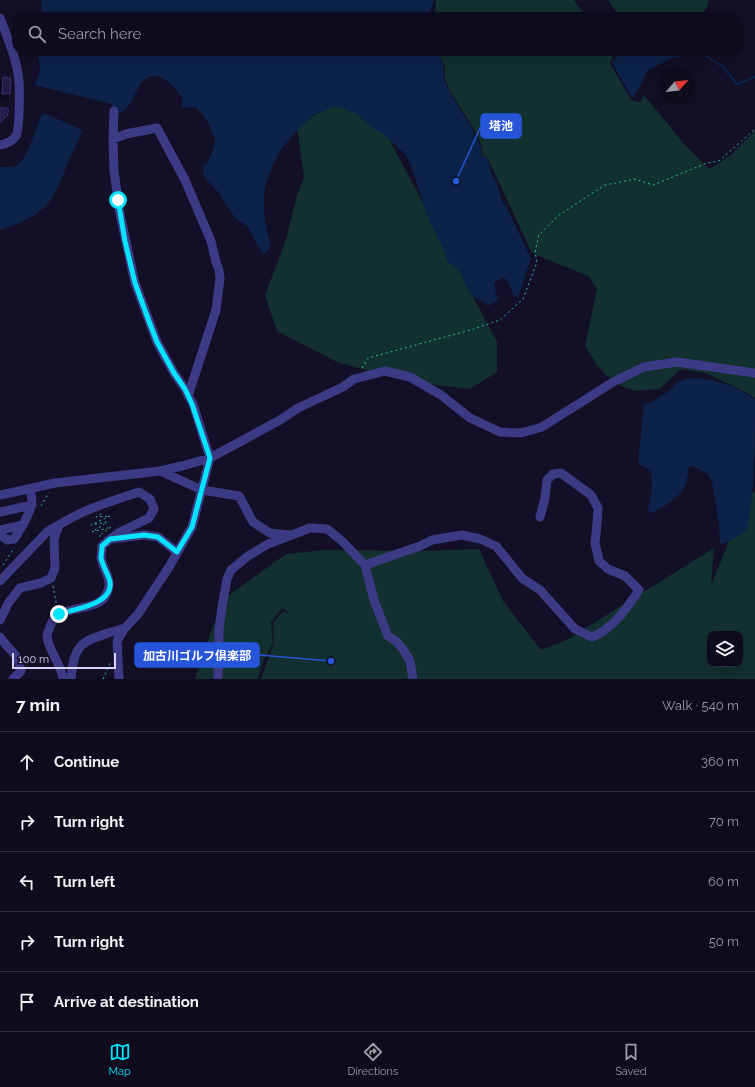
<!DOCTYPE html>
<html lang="en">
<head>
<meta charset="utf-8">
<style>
	:root { --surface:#0e0b1c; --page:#1c1929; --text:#f1f3f6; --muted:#9b9ba3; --line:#2e2b3b; --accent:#00e5ff }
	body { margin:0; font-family:Raleway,"Noto Sans JP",sans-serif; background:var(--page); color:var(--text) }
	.controls { position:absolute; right:12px; bottom:12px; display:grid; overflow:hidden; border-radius:8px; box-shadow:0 4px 16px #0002 }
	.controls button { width:36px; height:36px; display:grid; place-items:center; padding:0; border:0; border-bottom:1px solid var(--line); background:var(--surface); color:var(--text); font:20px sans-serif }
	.compass { position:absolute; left:659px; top:68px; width:36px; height:36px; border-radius:50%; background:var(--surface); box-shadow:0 4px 16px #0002; rotate:62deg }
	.scale { position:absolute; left:12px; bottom:10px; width:104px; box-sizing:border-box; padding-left:4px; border:2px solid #d9d4ff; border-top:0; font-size:11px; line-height:14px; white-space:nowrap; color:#d9d4ff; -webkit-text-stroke:3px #130f26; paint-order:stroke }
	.stop { position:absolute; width:12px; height:12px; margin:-9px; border:3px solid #00e5ff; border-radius:50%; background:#fff }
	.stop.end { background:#00e5ff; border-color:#fff; box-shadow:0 1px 4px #0008 }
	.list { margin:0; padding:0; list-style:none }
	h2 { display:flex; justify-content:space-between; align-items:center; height:52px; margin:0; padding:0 16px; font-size:17px }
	h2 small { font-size:13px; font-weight:400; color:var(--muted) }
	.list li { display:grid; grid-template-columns:26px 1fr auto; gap:12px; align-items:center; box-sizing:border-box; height:60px; padding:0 16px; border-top:1px solid var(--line) }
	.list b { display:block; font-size:15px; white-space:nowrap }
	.list em { font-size:13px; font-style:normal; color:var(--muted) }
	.icon { flex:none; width:22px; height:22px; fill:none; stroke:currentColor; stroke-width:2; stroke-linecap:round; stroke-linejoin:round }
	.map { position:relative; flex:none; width:755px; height:679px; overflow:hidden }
	.search { position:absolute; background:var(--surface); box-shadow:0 4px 16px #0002; left:12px; right:12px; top:12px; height:44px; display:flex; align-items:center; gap:10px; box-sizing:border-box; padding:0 14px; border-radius:16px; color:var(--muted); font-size:15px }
	.sheet { height:352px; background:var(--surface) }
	nav { display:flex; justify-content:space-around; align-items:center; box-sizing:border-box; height:56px; border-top:1px solid var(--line); background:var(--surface); font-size:11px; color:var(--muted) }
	nav a { display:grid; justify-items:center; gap:2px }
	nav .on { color:var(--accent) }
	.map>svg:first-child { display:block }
</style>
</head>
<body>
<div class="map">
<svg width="755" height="679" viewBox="0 0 755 679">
	<defs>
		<filter id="shadow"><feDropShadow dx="-2" dy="2" stdDeviation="2" flood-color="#0009"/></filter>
	</defs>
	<rect width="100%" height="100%" fill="#130f26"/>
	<!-- green -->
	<path fill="#12302f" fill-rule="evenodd" d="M436 0H574L586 17H435Z
		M608 0H708V5L701 17H620Z
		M437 51H610L613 57 610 63 631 100 640 102 644 95 685 145 709 169 731 155 755 131V398L747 393 706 373 681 369 659 389 635 391 621 386 606 375 597 365 585 346 597 289 588 276 532 253 488 159 483 156C483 128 438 89 445 67Z
		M334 103 366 111 389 139 497 342V372L470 389 406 381 337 362 277 331 265 295 285 243 297 195 304 177 297 126Z
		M755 491V679H261L274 643 273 623 283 611 291 614 282 608 271 622 273 643 262 664 258 679H195L222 600 286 554 324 550 426 551 479 549 503 601 541 650 565 641 714 548 711 586 746 498ZM710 634H740V664H710Z"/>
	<!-- water -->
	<path fill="#0c2248" d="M41 0H434L430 11V17H38L42 9Z
		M35 51H437L444 67C437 88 482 130 482 156L488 159 491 172 497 184 502 201 506 206 531 258 518 298 512 294C511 286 509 282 503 277L494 283 496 293 498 299 497 301 488 306 485 302 479 300 470 294 458 269 448 262 443 248 429 220 410 163 404 153 382 133 372 128 357 114 342 108 334 107 313 115C309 122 299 127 294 134 289 140 283 147 279 153 274 162 267 178 265 188 262 202 265 232 271 245L267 252 263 255 247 226 235 218 219 193 205 178 203 171 204 165 208 162 214 148 215 140 209 124 201 113 195 107 181 108C182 105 183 101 182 99 179 90 166 78 157 76 152 75 146 77 143 81 134 91 133 107 120 113L112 110V104L34 85C40 73 43 64 35 51Z
		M621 51H701L702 53 671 58 647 71 638 91 632 98 612 63Z
		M44 113 82 130C79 140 74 148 70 158 64 171 60 186 52 198 43 213 17 226 0 230V167C5 167 11 167 16 166 27 161 36 127 41 116Z
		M695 378C717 379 737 387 755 399 755 441 755 491 747 531L723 544 720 543 719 523 712 481 708 474 693 466 689 467C688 475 687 484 682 491 678 498 658 511 651 513L648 510C650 501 655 479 650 471 647 468 642 466 638 464L644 404 652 402 670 390 676 383 685 379Z"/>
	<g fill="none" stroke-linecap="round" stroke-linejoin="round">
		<!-- stream -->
		<path stroke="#0c2248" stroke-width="2" d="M700 52 723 67 737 84 755 77"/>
	</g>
	<!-- building -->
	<path fill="#241b47" stroke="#3b2d73" filter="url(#shadow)" d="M3 77H6L11 79 10 94H2Z
		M0 108H6L9 110 7 116 0 123Z"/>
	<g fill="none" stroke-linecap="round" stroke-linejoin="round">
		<!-- path -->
		<path stroke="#2fb8b0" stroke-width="1" stroke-dasharray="2 3" stroke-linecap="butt" d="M362 368 368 358 474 329 500 320 523 299 537 262 535 252 539 235 559 215 605 185 635 179 653 185 707 163 719 161 755 129
			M41 506 49 493
			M101 514 96 517 110 516 91 525 107 522 92 532 111 527 99 536H101
			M3 565 14 548
			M53 586 57 607
			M103 679 110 663"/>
		<!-- minor -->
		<path stroke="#3d3a85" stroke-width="9" d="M0 18C6 34 16 57 18 74 20 83 20 128 16 136 13 141 5 144 0 145
			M114 111 113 139 114 171 120 214 135 283 157 342 174 373 185 389 193 404 210 458 192 527 169 567 138 614 125 628 117 641 119 679
			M113 139 126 134 157 128 185 180 211 241 216 262 219 270 220 278 216 310 188 396
			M160 471 202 490 239 496 253 522 270 533 289 535
			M0 495 55 483 160 471 182 466 210 458 280 420 298 408 343 387 354 379 385 371 410 377 441 395 470 418 500 432 521 433 542 427 613 382 644 367 677 362 755 373
			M0 512 32 505
			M0 530 23 525C29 512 36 502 29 489
			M0 531 3 537 7 540 14 539 23 525
			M365 565 420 546 432 540 462 535 480 539 496 546 522 578 540 590 575 629 592 637C613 629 627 608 639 590L625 576 608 569 599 561 595 543 597 524 598 508 591 495 561 473 553 474 547 480 545 498 540 517
			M0 581 48 531 59 525
			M0 620 9 602 20 588 41 583 51 578 55 568 54 539 59 525C84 509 112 501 139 492L150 499 154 509 149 518 120 532 110 539
			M0 637 7 646 17 657 21 671 13 679
			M63 679C61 663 48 650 47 636 47 635 48 631 49 630 55 599 101 617 108 590 112 578 103 570 101 558 101 555 102 550 102 546L110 539 144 535 158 537 177 552
			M71 679C72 668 73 655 81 646 88 637 114 632 125 628
			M218 679 219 630 222 607 227 579 231 570 248 556 268 544 310 528 327 529 341 540 365 565 374 600 382 621 388 636 396 641 403 649 410 661 413 679"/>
	</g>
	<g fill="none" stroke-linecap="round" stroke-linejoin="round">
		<!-- route -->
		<path stroke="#00e5ff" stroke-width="5" d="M59 614C74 609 113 605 110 582 108 574 103 567 101 558 101 555 102 550 102 546L110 539 144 535 158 537 177 552 192 527 210 458 192 404 185 389 174 373 157 342 150 324 135 283 125 241 118 200"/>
	</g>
	<!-- callouts -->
	<path fill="none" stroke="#2655da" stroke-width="1.5" d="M456 181L481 126M331 661L259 655"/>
	<g fill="#2655da" stroke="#130f26" stroke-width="1.5">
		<circle cx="456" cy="181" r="4"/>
		<circle cx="331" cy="661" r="4"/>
	</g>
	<g fill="#2655da" stroke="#2655da" stroke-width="1.5">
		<rect x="481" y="114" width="40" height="24" rx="4"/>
		<rect x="135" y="643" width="124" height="24" rx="4"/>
	</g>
	<g font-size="12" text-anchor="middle" font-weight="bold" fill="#fff">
		<text x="501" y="130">塔池</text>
		<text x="197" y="660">加古川ゴルフ倶楽部</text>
	</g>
</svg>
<div class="controls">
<button><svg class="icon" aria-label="layers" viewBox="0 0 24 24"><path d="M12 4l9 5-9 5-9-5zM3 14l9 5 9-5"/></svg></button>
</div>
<svg class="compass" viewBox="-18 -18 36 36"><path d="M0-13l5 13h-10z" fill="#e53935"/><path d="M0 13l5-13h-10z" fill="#9b9ba3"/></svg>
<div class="scale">100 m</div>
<div class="stop" style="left:118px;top:200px"></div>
<div class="stop end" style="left:59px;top:614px"></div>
<div class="search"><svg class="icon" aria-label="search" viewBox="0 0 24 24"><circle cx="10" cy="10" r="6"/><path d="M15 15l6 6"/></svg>Search here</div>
</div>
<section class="sheet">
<h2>7 min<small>Walk · 540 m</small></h2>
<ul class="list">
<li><svg class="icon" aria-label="ahead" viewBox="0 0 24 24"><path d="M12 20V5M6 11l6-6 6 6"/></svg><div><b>Continue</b></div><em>360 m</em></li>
<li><svg class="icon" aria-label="right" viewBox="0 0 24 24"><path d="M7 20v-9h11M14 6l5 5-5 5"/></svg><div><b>Turn right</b></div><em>70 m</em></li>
<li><svg class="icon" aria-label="left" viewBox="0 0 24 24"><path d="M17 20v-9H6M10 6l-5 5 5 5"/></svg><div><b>Turn left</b></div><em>60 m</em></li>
<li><svg class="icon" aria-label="right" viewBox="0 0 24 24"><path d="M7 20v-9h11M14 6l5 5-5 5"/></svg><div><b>Turn right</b></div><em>50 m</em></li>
<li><svg class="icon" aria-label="arrive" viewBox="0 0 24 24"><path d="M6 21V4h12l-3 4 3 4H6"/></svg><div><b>Arrive at destination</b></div></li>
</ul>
</section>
<nav>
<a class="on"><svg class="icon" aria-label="map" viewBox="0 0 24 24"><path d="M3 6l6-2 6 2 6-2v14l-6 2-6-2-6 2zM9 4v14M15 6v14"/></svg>Map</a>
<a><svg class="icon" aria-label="directions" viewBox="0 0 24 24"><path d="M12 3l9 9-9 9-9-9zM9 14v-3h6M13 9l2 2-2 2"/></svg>Directions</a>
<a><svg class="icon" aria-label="saved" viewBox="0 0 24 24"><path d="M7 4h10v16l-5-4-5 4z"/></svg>Saved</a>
</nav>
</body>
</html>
